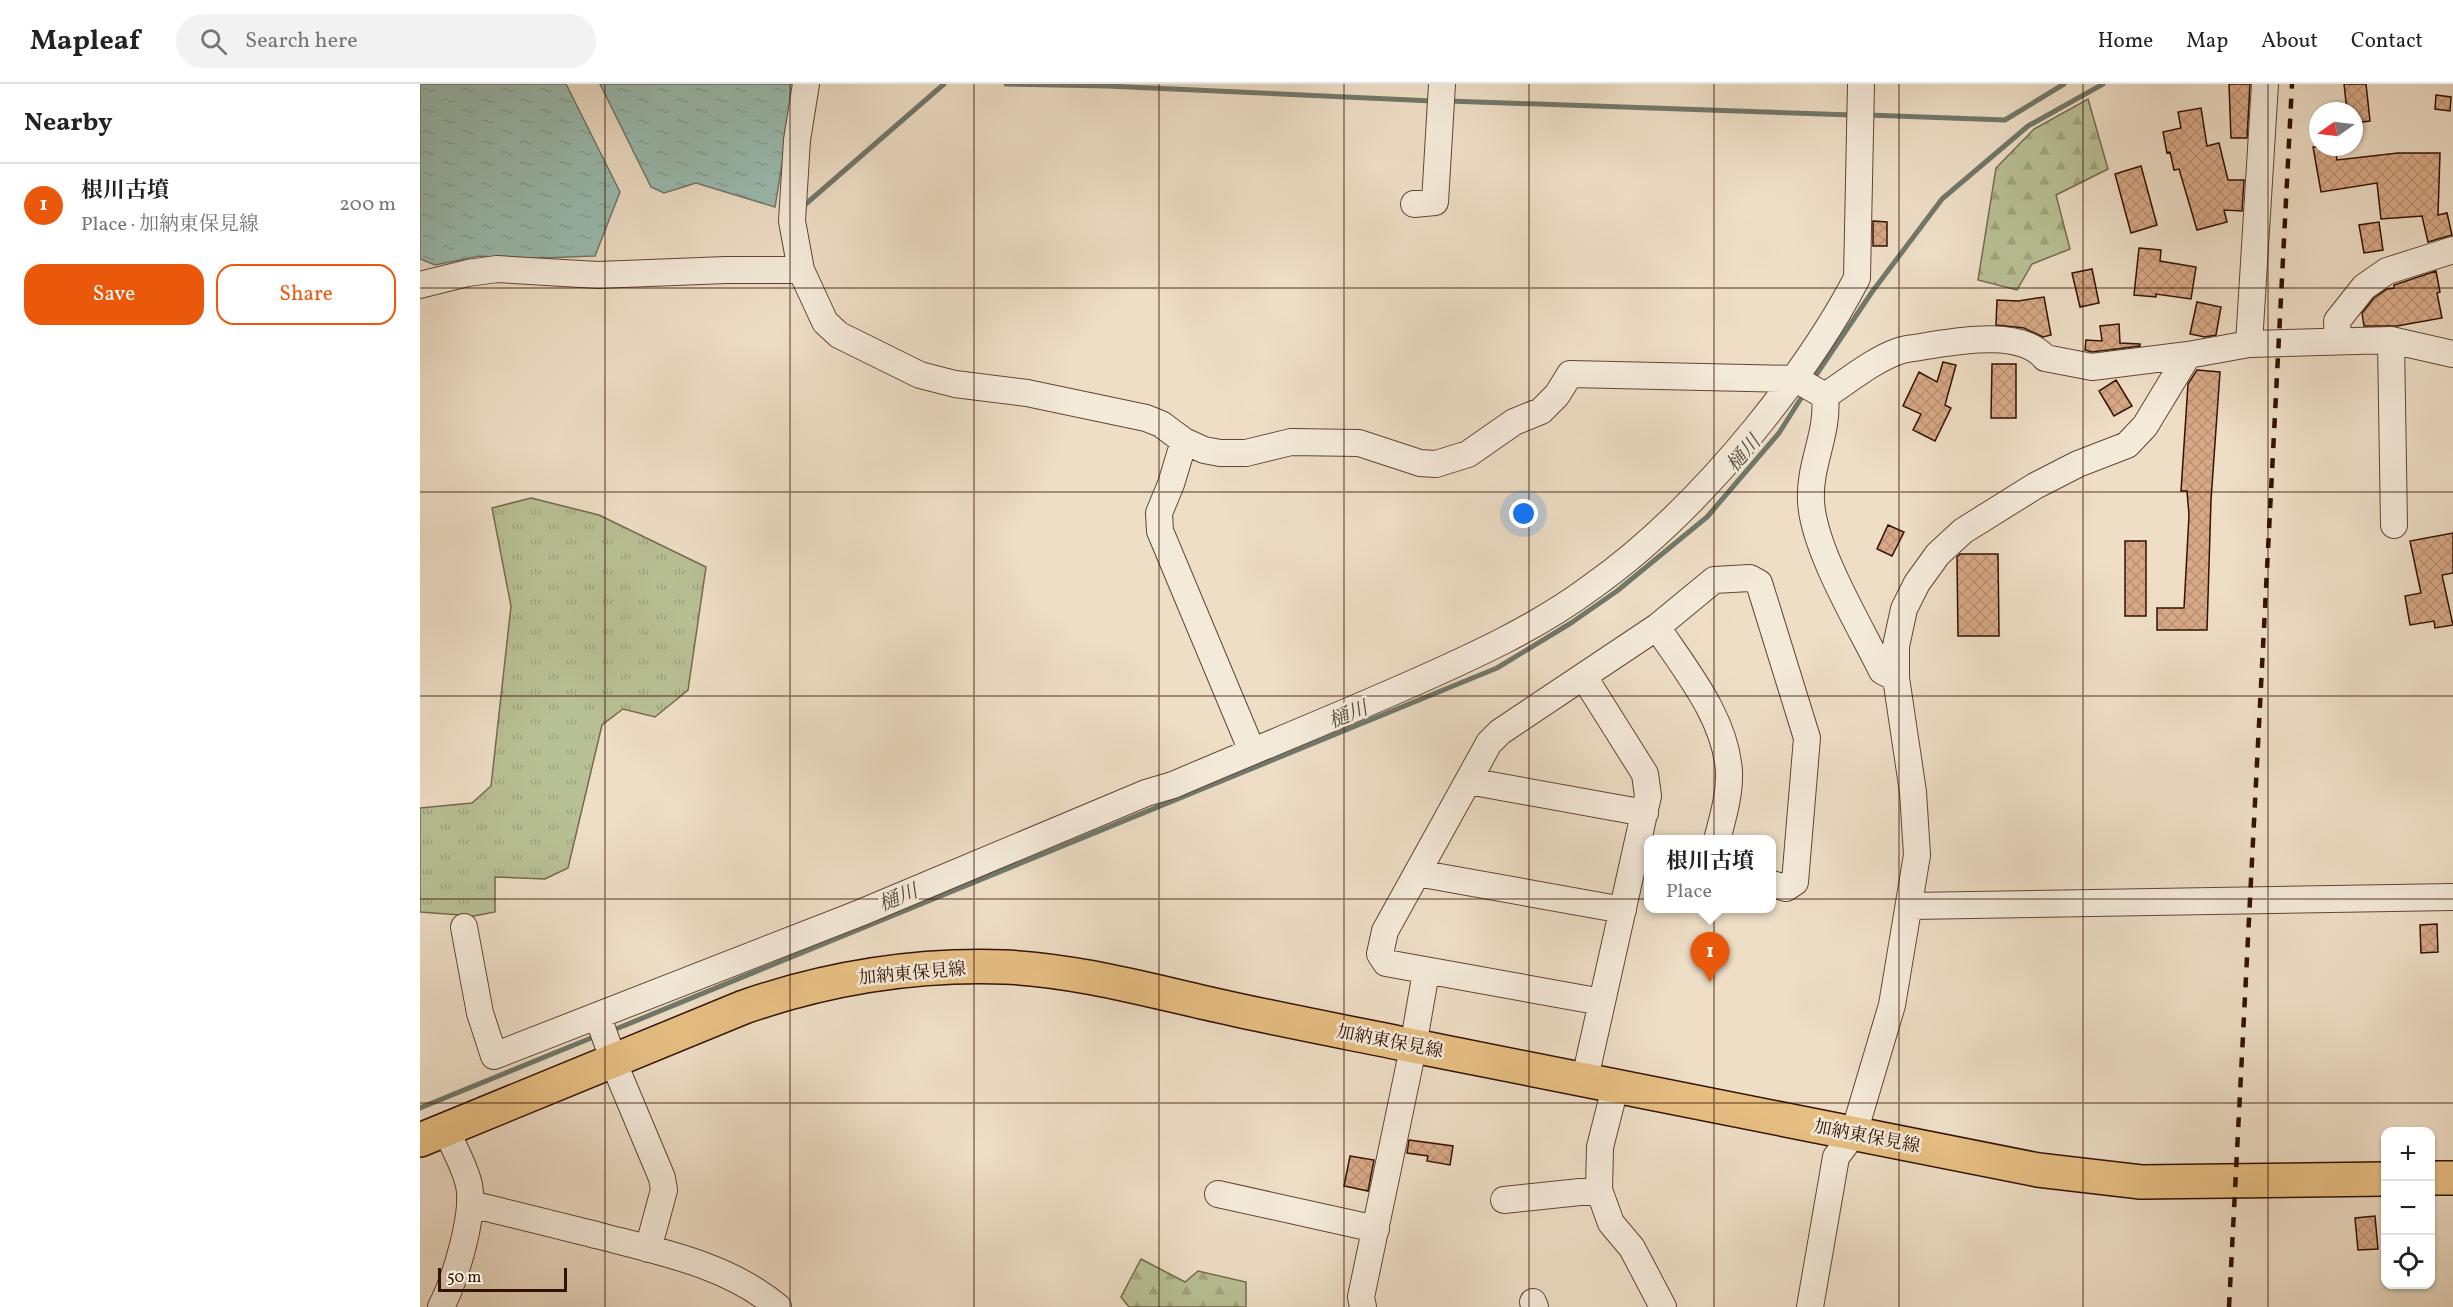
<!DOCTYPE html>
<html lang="en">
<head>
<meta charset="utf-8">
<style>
	:root { --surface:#fff; --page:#f2f2f2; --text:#222; --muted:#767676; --line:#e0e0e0; --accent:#ea580c }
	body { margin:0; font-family:Vollkorn,"Noto Serif JP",serif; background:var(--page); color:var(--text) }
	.controls { position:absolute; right:18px; bottom:18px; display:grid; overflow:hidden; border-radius:12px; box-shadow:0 2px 4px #0004 }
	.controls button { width:54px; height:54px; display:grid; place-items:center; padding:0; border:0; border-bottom:2px solid var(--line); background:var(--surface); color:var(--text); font:30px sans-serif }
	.compass { position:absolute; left:1889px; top:18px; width:54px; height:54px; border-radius:50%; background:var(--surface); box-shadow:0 2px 4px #0004; rotate:256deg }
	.scale { position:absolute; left:18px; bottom:15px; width:129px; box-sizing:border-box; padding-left:6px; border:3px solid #331202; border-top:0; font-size:16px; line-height:21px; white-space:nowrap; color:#331202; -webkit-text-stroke:4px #f4eada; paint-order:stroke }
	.you { position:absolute; left:1104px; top:430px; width:21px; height:21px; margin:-15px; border:4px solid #fff; border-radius:50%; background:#1a73e8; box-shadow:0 0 0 9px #1a73e833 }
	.badge { display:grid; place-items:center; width:39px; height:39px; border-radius:50%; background:var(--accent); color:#fff; font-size:20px; font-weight:700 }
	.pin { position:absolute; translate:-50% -50px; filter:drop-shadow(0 2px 3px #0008) }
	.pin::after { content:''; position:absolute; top:32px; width:21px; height:18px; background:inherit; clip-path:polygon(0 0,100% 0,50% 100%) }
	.popup { position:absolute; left:1224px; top:751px; width:132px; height:78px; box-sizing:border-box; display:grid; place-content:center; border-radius:12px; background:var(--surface); filter:drop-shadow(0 2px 4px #0005); font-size:20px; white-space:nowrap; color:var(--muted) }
	.popup b { font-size:22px; color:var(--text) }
	.popup::after { content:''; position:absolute; left:50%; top:100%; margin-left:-12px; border:12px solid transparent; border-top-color:var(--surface) }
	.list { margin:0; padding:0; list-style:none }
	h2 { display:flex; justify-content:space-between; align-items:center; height:78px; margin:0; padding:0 24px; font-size:26px }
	h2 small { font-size:20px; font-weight:400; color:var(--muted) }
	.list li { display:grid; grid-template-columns:39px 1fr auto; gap:18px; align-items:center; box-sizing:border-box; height:84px; padding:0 24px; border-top:2px solid var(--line) }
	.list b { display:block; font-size:22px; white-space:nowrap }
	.list p { margin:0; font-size:20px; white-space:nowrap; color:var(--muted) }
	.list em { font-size:20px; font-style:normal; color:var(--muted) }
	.actions { display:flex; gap:12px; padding:18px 24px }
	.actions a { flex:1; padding:14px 0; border:2px solid var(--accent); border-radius:18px; text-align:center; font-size:21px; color:var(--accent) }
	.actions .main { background:var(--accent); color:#fff }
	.icon { flex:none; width:33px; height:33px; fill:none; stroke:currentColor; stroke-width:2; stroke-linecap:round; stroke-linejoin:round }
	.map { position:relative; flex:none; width:2033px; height:1223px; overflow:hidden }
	header { display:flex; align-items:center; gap:36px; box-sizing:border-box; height:84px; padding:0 30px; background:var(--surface); border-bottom:2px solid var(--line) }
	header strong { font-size:28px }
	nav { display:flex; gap:33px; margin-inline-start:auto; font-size:21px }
	.search { width:420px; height:54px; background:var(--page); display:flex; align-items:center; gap:15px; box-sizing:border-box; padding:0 21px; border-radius:33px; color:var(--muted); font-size:22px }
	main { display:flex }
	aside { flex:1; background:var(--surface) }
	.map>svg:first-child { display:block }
</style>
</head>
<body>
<header>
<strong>Mapleaf</strong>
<div class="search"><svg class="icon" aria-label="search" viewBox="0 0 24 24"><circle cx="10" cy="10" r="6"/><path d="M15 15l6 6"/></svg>Search here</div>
<nav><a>Home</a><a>Map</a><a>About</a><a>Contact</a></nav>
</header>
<main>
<aside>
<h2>Nearby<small></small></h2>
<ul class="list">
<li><span class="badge">1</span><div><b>根川古墳</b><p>Place · 加納東保見線</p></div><em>200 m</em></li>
</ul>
<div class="actions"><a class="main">Save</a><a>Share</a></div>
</aside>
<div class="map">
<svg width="2033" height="1223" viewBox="0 0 2033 1223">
	<defs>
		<pattern id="grass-tufts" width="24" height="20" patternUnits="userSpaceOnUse" patternTransform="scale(1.5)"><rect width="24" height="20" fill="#b8c195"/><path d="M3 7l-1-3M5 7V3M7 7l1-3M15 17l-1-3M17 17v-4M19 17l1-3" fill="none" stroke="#9fa57f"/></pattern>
		<pattern id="forest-firs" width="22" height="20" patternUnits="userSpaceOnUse" patternTransform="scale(1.5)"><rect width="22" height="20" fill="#b8c195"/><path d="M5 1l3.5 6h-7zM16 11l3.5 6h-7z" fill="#9fa57f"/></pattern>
		<pattern id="water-ripples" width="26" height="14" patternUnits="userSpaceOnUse" patternTransform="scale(1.5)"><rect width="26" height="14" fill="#9abcb1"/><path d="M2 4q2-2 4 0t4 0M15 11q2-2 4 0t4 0" fill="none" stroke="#85a197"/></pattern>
		<pattern id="building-cross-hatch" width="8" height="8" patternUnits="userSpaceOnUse" patternTransform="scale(1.5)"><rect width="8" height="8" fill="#d8a986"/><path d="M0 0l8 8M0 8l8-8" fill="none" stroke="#ba9072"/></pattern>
	</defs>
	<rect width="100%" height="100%" fill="#eedec6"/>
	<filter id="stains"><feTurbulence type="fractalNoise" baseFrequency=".00333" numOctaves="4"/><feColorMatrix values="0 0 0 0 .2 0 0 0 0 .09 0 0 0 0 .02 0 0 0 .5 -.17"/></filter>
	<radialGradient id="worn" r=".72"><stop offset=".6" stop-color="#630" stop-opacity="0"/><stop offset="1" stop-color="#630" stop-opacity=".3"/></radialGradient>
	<!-- grass -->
	<path fill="url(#grass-tufts)" stroke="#766a4c" stroke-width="1.5" d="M111 414 179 431 286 483 268 606 235 633 203 625 182 641 148 784 125 795 75 793V828L54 832 0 828V724L52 719 71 702 91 522 72 424Z"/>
	<!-- forest -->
	<path fill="url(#forest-firs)" stroke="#766a4c" stroke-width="1.5" d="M1668 15 1688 85 1636 111 1650 165 1612 180 1597 206 1558 196 1576 84 1614 45Z
		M721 1175 765 1198 778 1187 826 1198V1223H709L701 1213Z"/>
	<!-- water -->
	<path fill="url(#water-ripples)" stroke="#71786b" stroke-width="1.5" d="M0 0H146L200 108 175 172 96 175 59 172 15 181 0 175Z
		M180 0H375L355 123 276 99 244 109 231 103Z"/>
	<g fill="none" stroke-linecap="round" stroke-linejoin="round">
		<!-- stream -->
		<path stroke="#71786b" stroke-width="5" d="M586 0 687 2 1013 17
			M1029 17 1433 31
			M1448 31 1585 36 1644 0
			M380 125 524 0
			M1392 297 1452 208 1522 115 1608 42 1683 0
			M191 947 1077 584 1151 539 1197 507 1287 433 1359 349 1385 308
			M0 1024 176 952"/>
	</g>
	<!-- building -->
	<path fill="url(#building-cross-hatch)" stroke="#331202" stroke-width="1.5" d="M1809 0H1830L1827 54H1811Z
		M1924 0H1946L1950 37 1934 39V27H1927Z
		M2016 11 2031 13 2030 27 2015 25Z
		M1781 24 1787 62 1799 59 1808 96H1824L1822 127 1804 126 1807 138 1777 146 1759 85 1754 86 1750 68 1747 69 1743 48 1761 44 1758 28Z
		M1893 63H1915L1917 76 1978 69H2020L2018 131 2027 129 2032 151 2008 158 2002 132 1961 135 1957 99 1901 108Z
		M1721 82 1737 141 1711 149 1695 90Z
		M1453 137 1467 138V162H1453Z
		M1959 138 1963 166 1944 169 1939 141Z
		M1719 164 1741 166 1740 177 1776 183 1771 215 1736 210V213L1714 211Z
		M1672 185 1679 219 1660 223 1652 189Z
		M2016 187 2020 208 2017 209 2022 234 1977 242H1944L1942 229 1954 214 1967 205 1974 204V201Z
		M1624 213 1631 251 1623 253 1604 244 1576 241 1577 216 1598 217Z
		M1777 218 1801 223 1796 251 1785 253 1770 250Z
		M1699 240 1700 259 1720 260V262L1672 268 1665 266 1666 256 1682 257 1680 242Z
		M1523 278 1536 281 1525 321 1531 324 1515 357 1493 346 1501 330 1483 322 1499 288 1517 298Z
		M1572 280H1596V334H1571Z
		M1777 286 1800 288 1791 416 1787 546H1737V524H1764L1769 431 1767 407H1761L1768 300Z
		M1696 296 1712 322 1694 332 1679 307Z
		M1468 441 1484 448 1472 472 1457 465Z
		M2033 449V489L2022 491 2033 541 2015 544 2014 537 1990 541 1985 512 2001 509 1990 457Z
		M1705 457H1726V532H1705Z
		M1540 470H1578L1579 552H1538L1537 473Z
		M2017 840 2018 868 2001 869 2000 841Z
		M989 1056 1033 1062 1030 1081 1007 1077 1008 1072 987 1069Z
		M930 1072 954 1076 948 1107 924 1102Z
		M1955 1132 1958 1165 1938 1166 1935 1134Z"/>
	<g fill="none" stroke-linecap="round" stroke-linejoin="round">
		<defs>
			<path id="minor" d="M386 0 377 56 372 137 381 186 405 238 419 251 500 291 535 300 607 309 726 334 741 340 764 357 784 366 800 369H826L871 358 939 359 1000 379 1016 380 1048 370 1094 338 1121 327 1137 311 1150 290 1376 295 1405 312
				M994 120 1015 118 1022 0
				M0 201 48 189 77 185 178 191 306 186H381
				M1971 256 1974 441
				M1918 257 1917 237 1944 203 1967 187 2033 166
				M1829 260 1845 0
				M1405 312C1428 297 1453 276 1479 267 1487 264 1498 264 1506 262 1538 257 1601 245 1625 274L1672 283 1768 271 1829 260 1971 256 2033 270
				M1405 312C1409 350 1389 379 1391 417 1393 465 1440 542 1462 587L1476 594
				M764 357 751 400 739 429 740 447 832 667
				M1237 543C1266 587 1305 633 1309 687 1310 710 1303 733 1297 756
				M1164 593 1225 690 1228 712 1165 994
				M1048 697 1225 729
				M997 789 1203 826
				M1490 822 2033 813
				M44 843 60 929 74 972 440 829 726 709 753 701C832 667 912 635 991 600 1052 573 1116 544 1170 504 1234 459 1287 404 1336 344 1374 297 1409 248 1437 194L1441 0
				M1182 918 966 879 960 870 965 847 1069 659 1080 648 1237 543 1294 496 1330 494 1339 499 1387 654 1375 798 1366 804 1352 800
				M178 933 198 989 242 1094 244 1106 228 1165
				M1196 1000 1180 1063 1179 1106 1191 1139 1212 1164 1243 1223
				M798 1110 956 1145
				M1084 1116 1179 1106
				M50 1120C93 1130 136 1141 180 1152 241 1168 308 1181 358 1223
				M1113 1218 1115 1223
				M21 1223C35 1196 57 1126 48 1097 43 1079 33 1062 26 1046
				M943 1223 941 1213 991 974 1006 888
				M1390 1223 1416 1073 1434 1049 1472 921 1497 771 1493 708 1476 594V562L1484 525 1497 499 1518 470 1543 447 1615 402 1658 380 1707 361 1725 342 1768 271"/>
			<path id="major" d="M0 1056 324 923C408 894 495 880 584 883 653 886 720 904 786 919 855 935 925 948 994 962 1202 1002 1410 1044 1618 1086L1721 1098 1966 1095
				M2010 1094H2033"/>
		</defs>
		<!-- minor casing -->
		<use href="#minor" stroke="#624533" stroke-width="28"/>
		<!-- major casing -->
		<use href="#major" stroke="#331202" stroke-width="36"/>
		<!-- minor -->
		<use href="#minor" stroke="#f4eada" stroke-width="26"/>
		<!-- major -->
		<use href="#major" stroke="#e7bf83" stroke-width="33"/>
		<!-- rail -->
		<path stroke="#331202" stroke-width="4.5" stroke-dasharray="10 10" stroke-linecap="butt" d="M1809 1223 1872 0"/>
	</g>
	<!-- grid -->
	<path fill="none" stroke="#331202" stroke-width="1.5" stroke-opacity="0.55" d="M185 0V1223M370 0V1223M554 0V1223M739 0V1223M924 0V1223M1109 0V1223M1294 0V1223M1479 0V1223M1663 0V1223M1848 0V1223M0 204H2033M0 408H2033M0 612H2033M0 815H2033M0 1019H2033"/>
	<g text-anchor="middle" stroke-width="5" stroke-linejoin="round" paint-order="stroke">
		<!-- street labels -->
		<g font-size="18" fill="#331202" stroke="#f4eada">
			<text transform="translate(492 889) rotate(-5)" y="6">加納東保見線</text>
			<text transform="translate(970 957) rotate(11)" y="6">加納東保見線</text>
			<text transform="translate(1447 1052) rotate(11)" y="6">加納東保見線</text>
		</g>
		<!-- water labels -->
		<g font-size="20" font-style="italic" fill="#574e3f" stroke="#f4eada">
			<text transform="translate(1323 369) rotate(-49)" y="7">樋川</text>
			<text transform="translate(928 630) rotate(-22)" y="7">樋川</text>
			<text transform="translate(478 813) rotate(-22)" y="7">樋川</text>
		</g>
	</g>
	<rect width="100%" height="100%" filter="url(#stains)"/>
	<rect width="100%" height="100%" fill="url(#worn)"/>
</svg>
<div class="controls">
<button>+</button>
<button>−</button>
<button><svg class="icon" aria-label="locate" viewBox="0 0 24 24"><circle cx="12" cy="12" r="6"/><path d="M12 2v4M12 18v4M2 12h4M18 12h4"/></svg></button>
</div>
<svg class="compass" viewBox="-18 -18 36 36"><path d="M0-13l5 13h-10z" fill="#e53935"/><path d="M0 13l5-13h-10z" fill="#767676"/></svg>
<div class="scale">50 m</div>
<div class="you"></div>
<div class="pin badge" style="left:1290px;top:898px">1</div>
<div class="popup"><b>根川古墳</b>Place</div>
</div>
</main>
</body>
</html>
